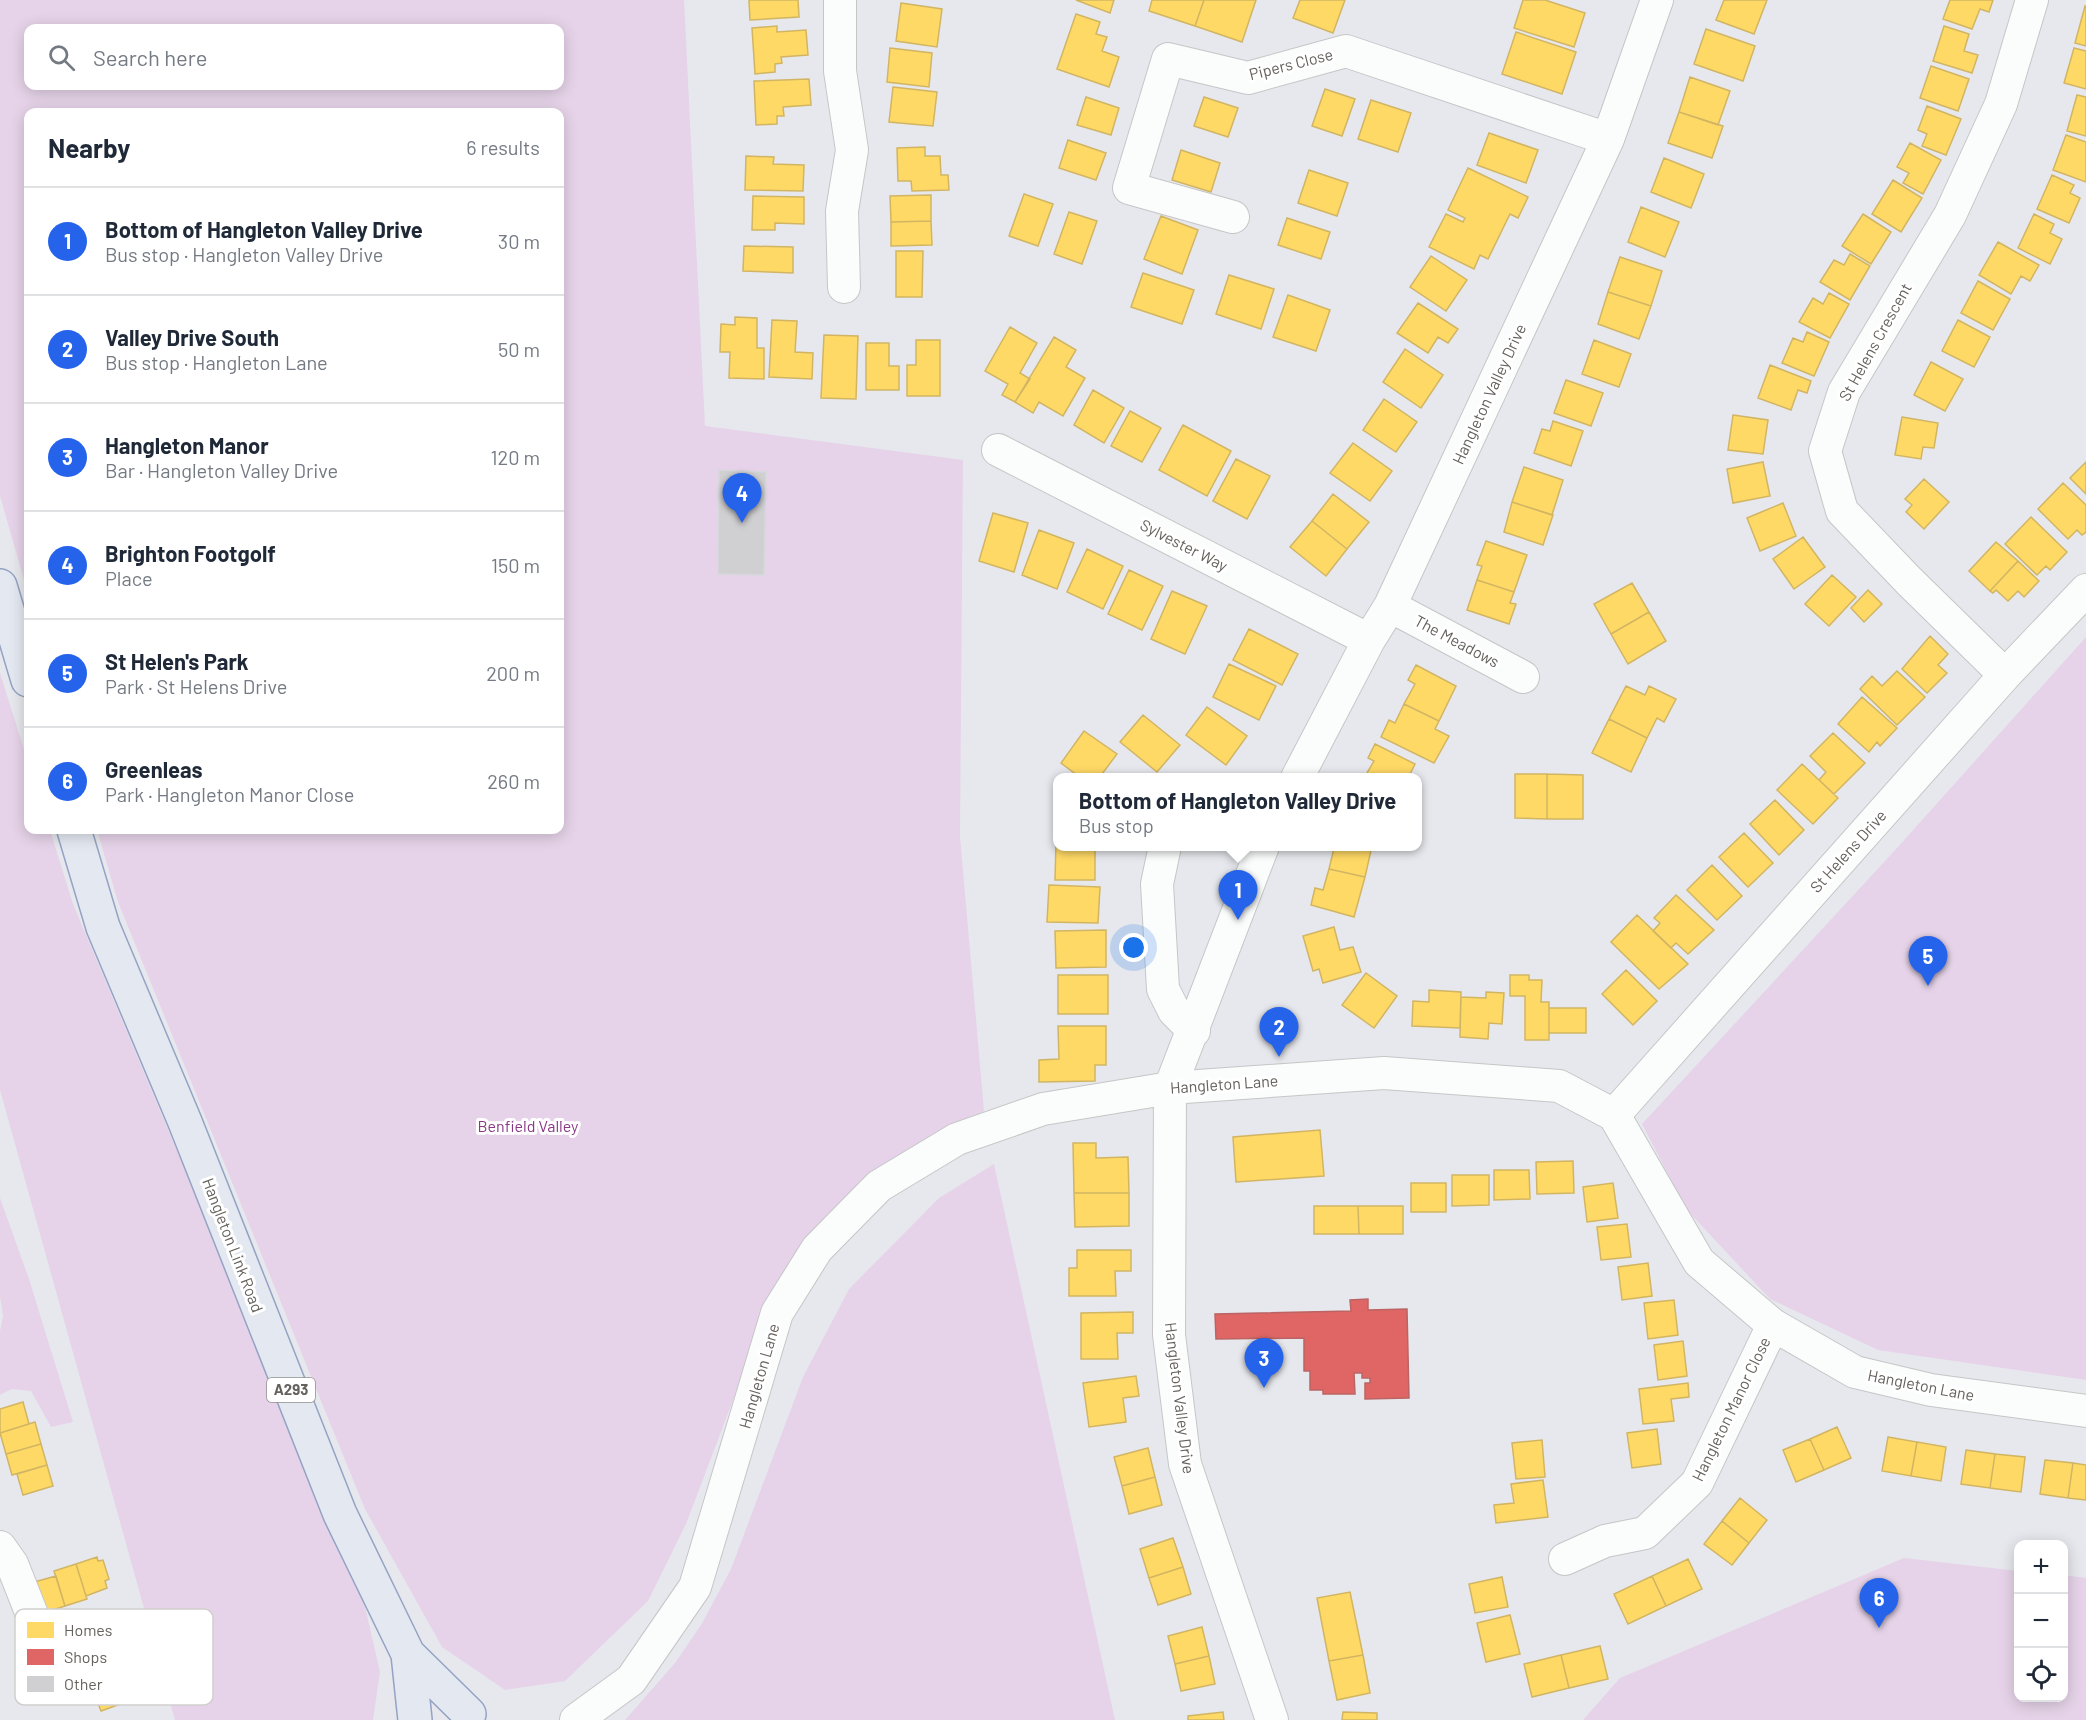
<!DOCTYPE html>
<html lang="en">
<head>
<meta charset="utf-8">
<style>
	:root { --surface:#fff; --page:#f2f2f3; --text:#1f2937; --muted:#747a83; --line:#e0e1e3; --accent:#2563eb }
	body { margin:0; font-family:Barlow,sans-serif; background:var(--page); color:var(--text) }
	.controls { position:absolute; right:18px; bottom:18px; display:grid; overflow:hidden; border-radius:12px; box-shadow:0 3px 15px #0003 }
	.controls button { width:54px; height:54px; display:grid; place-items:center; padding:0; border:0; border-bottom:2px solid var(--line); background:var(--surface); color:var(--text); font:30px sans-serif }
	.you { position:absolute; left:1134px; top:948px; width:21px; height:21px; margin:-15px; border:4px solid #fff; border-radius:50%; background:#1a73e8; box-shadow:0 0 0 9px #1a73e833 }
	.badge { display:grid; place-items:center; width:39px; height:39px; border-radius:50%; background:var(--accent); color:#fff; font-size:20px; font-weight:700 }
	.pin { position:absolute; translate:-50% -50px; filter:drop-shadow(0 2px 3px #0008) }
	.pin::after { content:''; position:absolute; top:32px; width:21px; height:18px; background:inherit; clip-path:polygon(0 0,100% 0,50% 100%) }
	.popup { position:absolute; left:1053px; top:773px; width:369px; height:78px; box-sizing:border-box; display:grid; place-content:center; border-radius:12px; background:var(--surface); filter:drop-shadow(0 2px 4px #0005); font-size:20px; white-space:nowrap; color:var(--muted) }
	.popup b { font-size:22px; color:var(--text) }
	.popup::after { content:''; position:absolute; left:50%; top:100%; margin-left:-12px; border:12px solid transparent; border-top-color:var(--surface) }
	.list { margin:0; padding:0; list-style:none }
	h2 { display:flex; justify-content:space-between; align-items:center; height:78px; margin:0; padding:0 24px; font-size:26px }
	h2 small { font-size:20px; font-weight:400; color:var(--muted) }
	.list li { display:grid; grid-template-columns:39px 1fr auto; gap:18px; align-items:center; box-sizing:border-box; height:108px; padding:0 24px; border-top:2px solid var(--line) }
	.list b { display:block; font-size:22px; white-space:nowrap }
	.list p { margin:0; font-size:20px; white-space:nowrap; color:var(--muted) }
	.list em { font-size:20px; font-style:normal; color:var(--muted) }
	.icon { flex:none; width:33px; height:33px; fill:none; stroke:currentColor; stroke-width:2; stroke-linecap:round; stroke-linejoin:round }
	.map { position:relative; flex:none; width:2086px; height:1720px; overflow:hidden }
	.search { position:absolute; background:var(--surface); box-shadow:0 3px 15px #0003; left:24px; top:24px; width:540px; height:66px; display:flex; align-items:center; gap:15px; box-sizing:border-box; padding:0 21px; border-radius:12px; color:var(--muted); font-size:22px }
	.panel { position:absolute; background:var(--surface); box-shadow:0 3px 15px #0003; left:24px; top:108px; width:540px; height:726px; border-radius:12px }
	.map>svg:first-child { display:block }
</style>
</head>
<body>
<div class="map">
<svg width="2086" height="1720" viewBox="0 0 2086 1720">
	<rect width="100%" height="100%" fill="#e7e8ed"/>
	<!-- green -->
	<path fill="#e6d3e9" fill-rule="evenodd" d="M0 0H684L705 426 963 460 960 836 984 1111 940 1132 867 1176 749 1358 686 1524 648 1601 565 1681 505 1690 442 1647 365 1509 118 902 97 830H560V112H28V594L0 496ZM28 28H560V86H28Z
		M2086 637V1380L1878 1350 1770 1299 1686 1209 1642 1124 1897 848Z
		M0 673 28 762V830H50L73 904 360 1585 380 1672 373 1720H175L0 1090Z
		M994 1164 1115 1720H625L675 1663 701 1625 731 1569 803 1377 849 1289 939 1198Z
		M0 1198 29 1279 73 1422 51 1427 31 1391 12 1389 0 1395V1331L3 1316 0 1297Z
		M1904 1558 2018 1571V1698H2064V1575L2086 1578V1720H1583L1620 1678Z"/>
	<!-- homes -->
	<path fill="#ffd966" stroke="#d1b563" stroke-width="1.5" d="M749 0H798L799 17 750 20Z
		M1076 0H1114L1110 13Z
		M1152 0H1204L1195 26 1149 11Z
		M1204 0H1256L1242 42 1195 26Z
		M1300 0H1345L1333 33 1293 18Z
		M1523 0H1545L1585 13 1574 47 1514 28Z
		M1724 0H1767L1754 34 1716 20Z
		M1950 0H1993L1989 12 1980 9 1972 29 1943 19Z
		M901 3 942 9 937 47 896 41Z
		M2085 6 2086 7V46L2075 43Z
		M1076 14 1100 22 1096 34 1107 37 1102 51 1119 57 1109 87 1057 69Z
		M777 26V32L806 30 808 55 781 57 782 63 775 64V72L755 74 752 28Z
		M1944 26 1969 34 1964 51 1978 55 1972 73 1933 61Z
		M1706 29 1755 46 1743 81 1694 64Z
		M1516 32 1576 52 1562 94 1502 74Z
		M890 48 932 53 929 87 887 82Z
		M2074 48 2086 51V89L2064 83Z
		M1931 66 1969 79 1958 111 1920 98Z
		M1690 77 1730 91 1718 125 1679 112Z
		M809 79 811 105 783 107 784 116H777V124L756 125 754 81Z
		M893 87 937 92 933 126 889 122Z
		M1325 89 1355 99 1342 136 1312 126Z
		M2077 95 2086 97V136L2067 131Z
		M1086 97 1119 108 1111 135 1077 125Z
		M1204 97 1238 108 1228 137 1194 126Z
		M1371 100 1411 113 1398 152 1358 139Z
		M1927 106 1961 119 1946 155 1922 146 1927 134 1918 130Z
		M1679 112 1723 126 1712 158 1668 143Z
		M1489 133 1538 150 1526 183 1477 165Z
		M2066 135 2086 142V182L2053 170Z
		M1068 140 1106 153 1096 180 1059 168Z
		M1910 143 1941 160 1923 194 1903 183 1909 173 1897 167Z
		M925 147V156H940L941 175H948L949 190 912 191 911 181H898L897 148Z
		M1181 150 1220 163 1211 192 1172 180Z
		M746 156 774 157 773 164 804 165 803 191 745 190Z
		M1664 158 1704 174 1691 208 1651 192Z
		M1468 168 1528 197 1518 218 1510 214 1488 259 1480 255 1474 269 1429 247 1446 214 1463 222 1465 218 1448 210Z
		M1309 170 1348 183 1337 216 1298 203Z
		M2052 175 2074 185 2070 193 2080 198 2069 223 2037 209Z
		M1893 180 1922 198 1901 232 1872 214Z
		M1024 194 1053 204 1038 246 1009 236Z
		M931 195V221L891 222 890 196Z
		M753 196 804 197V224L775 223V230H752Z
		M1641 207 1679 222 1665 257 1628 242Z
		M1069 212 1097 221 1082 264 1054 254Z
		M1863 214 1891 232 1871 264 1842 246Z
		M2034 214 2054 224 2050 233 2062 239 2050 264 2018 248Z
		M1161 216 1198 230 1182 274 1144 259Z
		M1287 218 1330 232 1321 259 1278 245Z
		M931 221 932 245 891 246V222Z
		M1998 242 2039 265 2030 281 2021 276 2011 294 1979 275Z
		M744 246 793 247V273L743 271Z
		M896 251H923L922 297H896Z
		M1850 254 1870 266 1850 300 1820 282 1834 260 1844 265Z
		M1431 256 1467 280 1446 311 1410 287Z
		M1620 257 1662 271 1651 306 1608 292Z
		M1143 273 1194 290 1182 324 1131 307Z
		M1229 275 1274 289 1261 329 1216 314Z
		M1978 281 2010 299 1993 330 1961 313Z
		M1608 292 1651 306 1639 339 1598 324Z
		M1829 293 1849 304 1830 338 1799 322 1813 298 1823 304Z
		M1288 295 1330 310 1316 351 1273 337Z
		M1418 303 1458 329 1448 343 1438 337 1428 353 1397 333Z
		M735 317 757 318V348H764V379L729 378 730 352H720L721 324 735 325Z
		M772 320 797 321 795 352 813 353 812 379 769 377Z
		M1958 320 1990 337 1974 367 1942 351Z
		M1010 327 1037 343 1020 373 1030 379 1015 402 1002 395 1008 384 985 371Z
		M1807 332 1829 342 1814 376 1782 363 1793 338 1803 342Z
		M824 335 858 336 856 399 821 398Z
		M1054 337 1076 350 1066 367 1085 378 1063 416 1039 402 1033 413 1015 402Z
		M916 340H940V396H907V365H916Z
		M1594 340 1631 354 1619 387 1582 374Z
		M866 343H889V366H899V390H866Z
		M1405 349 1443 375 1421 408 1383 382Z
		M1931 362 1963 379 1945 411 1914 395Z
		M1770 365 1811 381 1807 393 1798 390 1791 410 1758 398Z
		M1566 380 1603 393 1591 426 1554 413Z
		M1093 390 1124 408 1104 443 1074 425Z
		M1384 399 1417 422 1396 452 1363 430Z
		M1130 411 1161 428 1142 462 1111 446Z
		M1733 415 1768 420 1763 454 1728 450Z
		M1902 417 1938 423 1934 448 1923 447 1921 459 1895 455Z
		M1553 421 1583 431 1571 466 1534 453 1542 429 1550 431Z
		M1183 425 1231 451 1207 496 1159 470Z
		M1353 443 1392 471 1370 501 1330 473Z
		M1236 459 1270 476 1247 519 1213 501Z
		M1763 462 1770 496 1733 503 1727 469Z
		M2086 462V494L2070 478Z
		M1524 467 1563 480 1552 515 1512 502Z
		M1924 479 1949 502 1924 529 1906 512 1912 505 1905 499Z
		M2063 483 2086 505V532L2082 535 2077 530 2068 539 2038 509Z
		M1333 494 1369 522 1347 549 1312 521Z
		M1512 502 1553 515 1543 545 1504 532Z
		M1783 503 1796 536 1760 551 1747 518Z
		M993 513 1028 523 1014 572 979 561Z
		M2031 517 2067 552 2050 570 2046 566 2037 575 2005 544Z
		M1312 521 1347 549 1326 576 1290 547Z
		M1039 530 1074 543 1057 589 1022 575Z
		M1803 537 1825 567 1794 589 1773 559Z
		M1486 541 1527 555 1514 592 1477 580 1482 566 1477 565Z
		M1996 542 2018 561 1990 591 1969 571Z
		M1087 549 1123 566 1103 609 1067 592Z
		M2018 561 2039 581 2024 597 2018 591 2008 601 1996 590 1993 593 1990 591Z
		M1129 570 1163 586 1142 630 1108 614Z
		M1832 575 1856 597 1829 626 1805 604Z
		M1477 580 1514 592 1510 603 1516 604 1509 624 1467 610Z
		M1632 583 1649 612 1611 634 1594 604Z
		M1868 590 1882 604 1864 622 1851 608Z
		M1172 591 1207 606 1185 654 1151 639Z
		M1649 612 1666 641 1628 664 1611 634Z
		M1249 629 1298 654 1282 685 1233 660Z
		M1930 636 1948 654 1938 665 1947 673 1927 693 1902 669Z
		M1229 664 1276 686 1259 720 1213 697Z
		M1416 665 1456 686 1439 721 1404 704 1415 684 1408 680Z
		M1897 671 1925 697 1897 725 1860 689 1872 676 1882 686Z
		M1626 686 1645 695 1649 686 1676 699 1664 722 1657 718 1647 738 1609 719Z
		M1862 697 1897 728 1880 746 1877 742 1869 752 1838 724Z
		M1404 704 1439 721 1435 729 1449 736 1434 763 1381 737 1389 720 1395 723Z
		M1207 707 1247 736 1226 765 1186 735Z
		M1143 715 1180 745 1157 772 1120 742Z
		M1609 719 1647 738 1631 772 1592 753Z
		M1084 731 1117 754 1099 778H1081L1061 763Z
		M1833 733 1865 763 1834 794 1819 780 1826 772 1810 756Z
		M1375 744 1415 764 1408 778H1364L1374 761 1368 758Z
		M1802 764 1838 798 1813 824 1777 790Z
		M1515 774H1547V819L1515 818Z
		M1547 774 1583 775V819H1547Z
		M1775 800 1804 830 1779 855 1750 824Z
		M1744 833 1773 863 1748 887 1719 857Z
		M1056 842H1058V846H1095V880H1055Z
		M1372 846 1365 877 1329 869 1334 848 1327 846Z
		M1712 865 1742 896 1717 920 1687 890Z
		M1329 869 1365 877 1354 917 1311 905 1315 888 1323 890Z
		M1049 885 1100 887 1098 923 1047 922Z
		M1676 895 1714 930 1688 954 1676 943 1671 948 1653 931 1660 923 1654 918Z
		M1637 915 1688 964 1659 989 1611 942Z
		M1334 927 1340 950 1353 947 1361 972 1323 983 1319 969 1313 971 1303 936Z
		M1106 930V967L1056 968 1055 931Z
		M1626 970 1657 1001 1633 1025 1602 994Z
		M1366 973 1397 996 1374 1028 1342 1005Z
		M1058 975H1108V1014H1058Z
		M1510 975H1529V980H1542L1541 1002H1549V1040H1525V996H1510Z
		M1429 990 1461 992 1460 1028 1412 1026 1413 1001 1429 1002Z
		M1486 992 1504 993 1502 1024 1489 1023 1488 1039 1460 1037 1461 997 1486 998Z
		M1549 1008H1586V1033H1549Z
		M1058 1026H1106V1065H1095V1081L1039 1082V1060L1059 1059Z
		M1320 1130 1324 1176 1236 1182 1233 1137Z
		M1073 1143H1096V1158L1128 1157 1129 1193H1074Z
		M1573 1161 1574 1193 1537 1194 1536 1162Z
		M1494 1170H1529L1530 1199 1494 1200Z
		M1452 1175H1489V1205L1452 1206Z
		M1411 1183H1446V1212H1411Z
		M1613 1183 1618 1218 1587 1222 1583 1187Z
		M1074 1193H1129V1226L1075 1227Z
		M1314 1206H1358L1359 1234H1314Z
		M1358 1206H1403V1234H1359Z
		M1627 1224 1631 1257 1601 1260 1597 1227Z
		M1077 1250H1131V1271H1115L1116 1296H1069V1268H1077Z
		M1648 1263 1652 1296 1622 1300 1618 1267Z
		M1674 1300 1678 1335 1648 1339 1644 1303Z
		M1133 1312V1333H1117L1118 1359H1081V1313Z
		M1683 1341 1687 1376 1658 1380 1654 1345Z
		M1136 1376 1139 1396 1123 1398 1126 1422 1089 1427 1083 1383Z
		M1688 1383 1689 1397 1671 1399 1674 1421 1643 1424 1639 1389Z
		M23 1402 29 1424 0 1433V1409Z
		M35 1422 41 1444 6 1454 0 1433Z
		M1837 1427 1851 1458 1824 1470 1810 1439Z
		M1657 1429 1661 1464 1632 1468 1627 1433Z
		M1888 1437 1917 1442 1911 1476 1882 1471Z
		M1810 1439 1824 1470 1796 1482 1783 1450Z
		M1542 1440 1545 1477 1516 1479 1512 1443Z
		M1917 1442 1946 1447 1941 1481 1911 1476Z
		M41 1444 47 1465 12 1475 6 1454Z
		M1148 1448 1155 1477 1122 1486 1114 1457Z
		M1966 1450 1995 1454 1990 1488 1961 1484Z
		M1995 1454 2025 1457 2021 1492 1990 1488Z
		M2045 1460 2073 1463 2068 1498 2040 1494Z
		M2073 1463 2086 1465V1500L2068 1498Z
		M47 1465 53 1486 23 1495 17 1474Z
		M1155 1477 1162 1505 1129 1514 1122 1486Z
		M1543 1480 1548 1517 1496 1523 1494 1505 1514 1503 1511 1484Z
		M1740 1498 1767 1520 1749 1543 1722 1521Z
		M1722 1521 1749 1543 1732 1565 1704 1544Z
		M1173 1538 1183 1567 1149 1578 1140 1549Z
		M97 1557 98 1561 103 1560 109 1579 105 1581 107 1588 86 1596 76 1564Z
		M1688 1559 1702 1589 1666 1606 1652 1576Z
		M76 1564 87 1599 65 1606 54 1571Z
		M1183 1567 1191 1594 1158 1605 1149 1578Z
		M56 1576 65 1606 43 1613 34 1582Z
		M1652 1576 1666 1606 1628 1624 1614 1594Z
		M1502 1577 1508 1607 1475 1613 1469 1584Z
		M1350 1592 1363 1655 1329 1661 1317 1598Z
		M1510 1615 1520 1654 1486 1662 1477 1623Z
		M1202 1627 1209 1656 1175 1664 1168 1636Z
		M1600 1646 1608 1679 1569 1688 1561 1655Z
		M1363 1655 1370 1693 1337 1700 1329 1661Z
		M1561 1655 1569 1688 1532 1697 1524 1664Z
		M1209 1656 1215 1684 1181 1691 1175 1664Z
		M119 1658 126 1679 93 1690 86 1670Z
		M126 1679 134 1699 101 1711 93 1690Z
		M1223 1712 1224 1720H1188V1716Z
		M1343 1712 1377 1713V1720H1342Z"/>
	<!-- shops -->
	<path fill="#e06666" stroke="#bb6463" stroke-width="1.5" d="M1368 1299V1310L1407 1309 1409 1398 1365 1399V1383H1370V1378H1362V1373H1354L1355 1394H1323V1390H1310V1371H1304V1338L1216 1339 1215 1314 1351 1311 1350 1300Z"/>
	<!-- building -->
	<path fill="#d0d0d3" stroke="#d6d8dc" stroke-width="1.5" d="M719 470 766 472 764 575 718 574Z"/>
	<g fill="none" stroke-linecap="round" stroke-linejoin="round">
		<defs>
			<path id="minor" d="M840 0V71L852 150 842 211 844 287
				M1233 217 1129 188 1168 59 1248 78 1346 51 1608 139
				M998 450 1369 640
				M1390 606 1523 677
				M2005 675 1909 581 1842 511 1825 451 1844 392 1950 215 2001 104 2032 0
				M1297 778 1369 640 1390 606 1608 139 1657 0
				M1165 846 1157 884 1163 989 1174 1011 1194 1031
				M1263 846 1170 1088 1169 1335 1185 1464 1272 1720
				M1614 1115 2005 675 2086 590
				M0 1547 12 1564 46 1650
				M1565 1559 1605 1541 1645 1533 1697 1483 1773 1325
				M576 1720 631 1680 695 1587 777 1313 817 1249 879 1186 957 1139 1043 1109 1170 1088 1384 1073 1559 1086 1614 1115 1699 1262 1773 1325 1855 1372 1931 1390 2086 1411"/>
			<path id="trunk" d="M0 586 28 680
				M74 830 103 927 185 1122 340 1514 408 1654 469 1714
				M408 1654 415 1720"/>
		</defs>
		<!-- minor casing -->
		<use href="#minor" stroke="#c6c6c7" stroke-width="34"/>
		<!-- trunk casing -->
		<use href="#trunk" stroke="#94a3c4" stroke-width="36"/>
		<!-- minor -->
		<use href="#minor" stroke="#fbfcfc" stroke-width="32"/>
		<!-- trunk -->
		<use href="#trunk" stroke="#e4e8f1" stroke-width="33"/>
	</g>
	<g text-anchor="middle" stroke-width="6" stroke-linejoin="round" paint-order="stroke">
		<!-- shield labels -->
		<rect fill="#fff" stroke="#93908d" stroke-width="1.5" x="267" y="1378" width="48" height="24" rx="4.5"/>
		<g font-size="15" font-weight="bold" fill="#65615c">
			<text x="291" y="1395">A293</text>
		</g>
		<!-- street labels -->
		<g font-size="16" fill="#65615c" stroke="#fff">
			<text transform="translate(1291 64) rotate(-14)" y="6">Pipers Close</text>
			<text transform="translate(1875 342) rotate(-61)" y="6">St Helens Crescent</text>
			<text transform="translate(1489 394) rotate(-65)" y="6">Hangleton Valley Drive</text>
			<text transform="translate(1184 545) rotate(27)" y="6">Sylvester Way</text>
			<text transform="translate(1457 641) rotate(28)" y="6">The Meadows</text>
			<text transform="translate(1848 851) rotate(-48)" y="6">St Helens Drive</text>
			<text transform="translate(1224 1084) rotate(-4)" y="6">Hangleton Lane</text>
			<text transform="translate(233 1245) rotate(69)" y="6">Hangleton Link Road</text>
			<text transform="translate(759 1376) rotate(-74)" y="6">Hangleton Lane</text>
			<text transform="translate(1921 1385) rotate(11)" y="6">Hangleton Lane</text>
			<text transform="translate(1180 1398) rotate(83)" y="6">Hangleton Valley Drive</text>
			<text transform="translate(1731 1409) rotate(-64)" y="6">Hangleton Manor Close</text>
		</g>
		<!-- park labels -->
		<g font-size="16" fill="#893886" stroke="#fff">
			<text x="528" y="1132">Benfield Valley</text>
		</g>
	</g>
	<!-- legend -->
	<rect x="15" y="1609" width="198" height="96" rx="9" fill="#fff" stroke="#d1d0ce" stroke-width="1.5"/>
	<rect x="27" y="1622" width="27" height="16" fill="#ffd966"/>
	<rect x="27" y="1649" width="27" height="16" fill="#e06666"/>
	<rect x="27" y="1676" width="27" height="16" fill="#d0d0d3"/>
	<g font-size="16" fill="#65615c">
		<text x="64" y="1636">Homes</text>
		<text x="64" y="1663">Shops</text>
		<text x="64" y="1690">Other</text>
	</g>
</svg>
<div class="controls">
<button>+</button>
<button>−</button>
<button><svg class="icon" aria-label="locate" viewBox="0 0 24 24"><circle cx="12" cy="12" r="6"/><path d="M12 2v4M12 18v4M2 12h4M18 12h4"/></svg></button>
</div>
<div class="you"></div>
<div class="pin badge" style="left:1238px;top:920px">1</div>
<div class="popup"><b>Bottom of Hangleton Valley Drive</b>Bus stop</div>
<div class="pin badge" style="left:1279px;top:1057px">2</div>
<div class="pin badge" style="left:1264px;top:1388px">3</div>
<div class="pin badge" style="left:742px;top:523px">4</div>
<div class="pin badge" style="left:1928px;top:986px">5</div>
<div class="pin badge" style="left:1879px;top:1628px">6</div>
<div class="search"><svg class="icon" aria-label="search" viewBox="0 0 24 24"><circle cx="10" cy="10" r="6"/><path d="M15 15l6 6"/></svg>Search here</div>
<section class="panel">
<h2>Nearby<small>6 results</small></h2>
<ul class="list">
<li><span class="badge">1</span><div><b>Bottom of Hangleton Valley Drive</b><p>Bus stop · Hangleton Valley Drive</p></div><em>30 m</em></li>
<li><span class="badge">2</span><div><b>Valley Drive South</b><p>Bus stop · Hangleton Lane</p></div><em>50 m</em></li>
<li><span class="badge">3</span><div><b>Hangleton Manor</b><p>Bar · Hangleton Valley Drive</p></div><em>120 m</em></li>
<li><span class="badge">4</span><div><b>Brighton Footgolf</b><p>Place</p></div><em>150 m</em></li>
<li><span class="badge">5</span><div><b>St Helen's Park</b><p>Park · St Helens Drive</p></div><em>200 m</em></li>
<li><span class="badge">6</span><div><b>Greenleas</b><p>Park · Hangleton Manor Close</p></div><em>260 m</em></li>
</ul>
</section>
</div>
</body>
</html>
